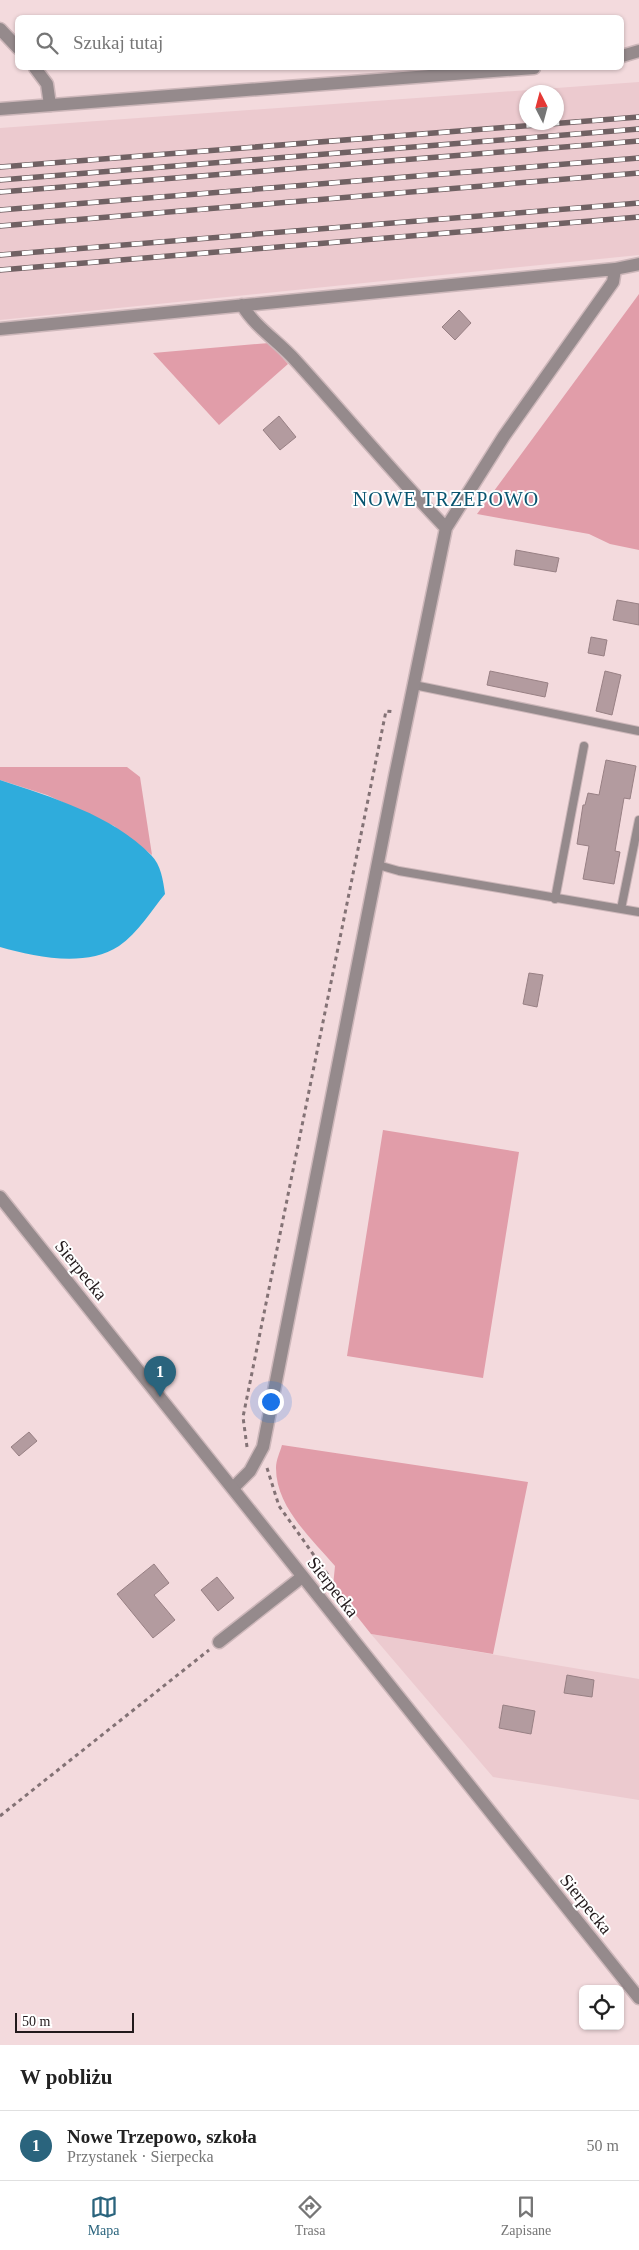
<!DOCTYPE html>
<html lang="pl">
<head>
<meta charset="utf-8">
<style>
	:root { --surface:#fff; --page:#f2f2f2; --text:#222; --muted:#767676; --line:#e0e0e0; --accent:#2a647d }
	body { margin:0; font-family:Georgia,serif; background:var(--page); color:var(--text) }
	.controls { position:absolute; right:15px; bottom:15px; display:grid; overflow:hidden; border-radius:8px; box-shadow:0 1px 4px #0004 }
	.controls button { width:45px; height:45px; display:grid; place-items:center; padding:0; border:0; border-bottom:1px solid var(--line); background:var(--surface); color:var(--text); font:25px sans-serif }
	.compass { position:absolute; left:519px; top:85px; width:45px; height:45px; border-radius:50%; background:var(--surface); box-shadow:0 1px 4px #0004; rotate:354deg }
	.scale { position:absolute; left:15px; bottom:12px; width:119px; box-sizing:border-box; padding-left:5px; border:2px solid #22191b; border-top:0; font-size:14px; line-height:18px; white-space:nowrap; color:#22191b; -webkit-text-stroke:4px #fff; paint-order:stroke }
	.you { position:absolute; left:270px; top:1401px; width:18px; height:18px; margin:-12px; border:4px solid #fff; border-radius:50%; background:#1a73e8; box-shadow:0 0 0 8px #1a73e833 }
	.badge { display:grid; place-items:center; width:32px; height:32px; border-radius:50%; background:var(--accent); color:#fff; font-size:16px; font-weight:700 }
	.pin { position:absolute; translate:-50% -41px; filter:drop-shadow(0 1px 2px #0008) }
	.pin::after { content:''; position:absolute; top:26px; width:18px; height:15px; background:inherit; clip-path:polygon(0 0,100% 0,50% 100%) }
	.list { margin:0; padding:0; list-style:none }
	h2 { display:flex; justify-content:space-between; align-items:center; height:65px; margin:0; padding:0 20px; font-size:21px }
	h2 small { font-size:16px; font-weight:400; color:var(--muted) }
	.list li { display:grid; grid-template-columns:32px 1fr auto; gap:15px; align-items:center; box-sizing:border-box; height:70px; padding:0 20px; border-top:1px solid var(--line) }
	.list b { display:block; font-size:19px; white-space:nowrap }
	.list p { margin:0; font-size:16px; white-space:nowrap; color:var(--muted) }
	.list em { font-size:16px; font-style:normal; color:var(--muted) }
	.icon { flex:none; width:28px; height:28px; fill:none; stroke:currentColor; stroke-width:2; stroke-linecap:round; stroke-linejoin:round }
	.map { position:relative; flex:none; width:639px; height:2045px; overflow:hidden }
	.search { position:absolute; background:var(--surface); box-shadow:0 1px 4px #0004; left:15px; right:15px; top:15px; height:55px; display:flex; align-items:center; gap:12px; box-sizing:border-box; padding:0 18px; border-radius:8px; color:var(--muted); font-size:19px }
	.sheet { height:135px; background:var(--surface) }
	nav { display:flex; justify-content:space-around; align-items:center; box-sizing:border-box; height:70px; border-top:1px solid var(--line); background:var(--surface); font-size:14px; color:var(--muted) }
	nav a { display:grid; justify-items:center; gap:2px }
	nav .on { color:var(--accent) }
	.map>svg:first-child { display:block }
</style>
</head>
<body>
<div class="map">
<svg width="639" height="2045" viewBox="0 0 639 2045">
	<rect width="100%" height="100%" fill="#f3dadd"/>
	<!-- built -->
	<path fill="#eccacf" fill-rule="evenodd" d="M639 82V255L0 320V128ZM526 92H556V122H526Z
		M371 1634 639 1679V1800L493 1777Z"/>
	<!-- green -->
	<path fill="#e19da9" d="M639 294V550L610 544 589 534 477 514Z
		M269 343 288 364 219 425 153 353Z
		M0 767H127L140 777 152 855 114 826 47 795 0 780Z
		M383 1130 519 1152 483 1378 347 1356Z
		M282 1445 528 1482 493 1654 371 1634 333 1586 335 1566C311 1538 276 1507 276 1468 276 1460 280 1452 282 1445Z"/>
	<!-- water -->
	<path fill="#2facdc" d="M0 780C51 797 112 815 151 855 161 865 163 880 165 894 151 911 138 933 119 946 85 968 36 957 0 947Z"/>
	<!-- building -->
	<path fill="#b39b9f" stroke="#988084" d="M459 310 471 323 455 340 442 327Z
		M279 416 296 437 280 450 263 430Z
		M516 550 559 558 556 572 514 565Z
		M617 600 639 604V625L613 620Z
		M591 637 607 640 604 656 588 653Z
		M490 671 548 683 545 697 487 685Z
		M605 671 621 675 612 715 596 711Z
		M606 760 636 766 630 799 624 798 615 851 620 852 614 884 583 879 589 846 577 844 583 805H585L588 793 599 795Z
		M529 973 543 975 537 1007 523 1004Z
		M29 1432 37 1441 19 1456 11 1447Z
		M154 1564 169 1583 154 1595 175 1620 153 1638 117 1594Z
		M217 1577 234 1598 218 1611 201 1590Z
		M567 1675 594 1680 592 1697 564 1693Z
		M503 1705 535 1711 531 1734 499 1728Z"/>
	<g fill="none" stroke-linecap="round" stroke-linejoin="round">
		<defs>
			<path id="service" d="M414 685 639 731
				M378 865 399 871 639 912
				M555 899 584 746
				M621 909 639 820"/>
			<path id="minor" d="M0 29 18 48
				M35 68 47 84 50 105
				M242 305C255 327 278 341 295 360 346 416 394 474 446 528
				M0 329 615 269
				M233 1488 250 1471 263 1447 395 776 446 528 504 436 613 282 615 269 639 264
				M219 1642 302 1577"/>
			<path id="tertiary" d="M622 56 639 51
				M0 109 534 68
				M0 1197 639 1998"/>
		</defs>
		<!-- service casing -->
		<use href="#service" stroke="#cdb7ba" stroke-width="10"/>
		<!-- minor casing -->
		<use href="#minor" stroke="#cdb7ba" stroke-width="15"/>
		<!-- tertiary casing -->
		<use href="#tertiary" stroke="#cdb7ba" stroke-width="15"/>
		<!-- path -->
		<path stroke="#837275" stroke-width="3" stroke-dasharray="4 4" stroke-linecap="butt" d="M247 1447 243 1417 386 711 395 712
			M267 1468 279 1506 328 1575 326 1586
			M0 1816 209 1650"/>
		<!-- service -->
		<use href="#service" stroke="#958a8c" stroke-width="8"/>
		<!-- minor -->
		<use href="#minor" stroke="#958a8c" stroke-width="12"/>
		<!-- tertiary -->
		<use href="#tertiary" stroke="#958a8c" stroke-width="12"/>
		<defs>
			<path id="rail" d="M0 167 639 117
				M0 180 639 129
				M0 192 639 141
				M0 210 639 158
				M0 226 639 173
				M0 255 639 203
				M0 270 639 217"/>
		</defs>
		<!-- rail casing -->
		<use href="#rail" stroke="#706163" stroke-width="5.5"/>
		<!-- rail -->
		<use href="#rail" stroke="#fff" stroke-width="4" stroke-dasharray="11" stroke-linecap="butt"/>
	</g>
	<g text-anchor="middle" stroke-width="4" stroke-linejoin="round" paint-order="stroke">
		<!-- street labels -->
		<g font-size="18" fill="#22191b" stroke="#fff">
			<text transform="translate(81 1270) rotate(51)" y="6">Sierpecka</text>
			<text transform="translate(333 1587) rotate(52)" y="6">Sierpecka</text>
			<text transform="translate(586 1904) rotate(51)" y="6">Sierpecka</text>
		</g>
		<!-- quarter labels -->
		<g font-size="20" letter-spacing="1" fill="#085570" stroke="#fff">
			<text x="446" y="506">NOWE TRZEPOWO</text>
		</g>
	</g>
</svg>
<div class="controls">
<button><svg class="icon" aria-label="locate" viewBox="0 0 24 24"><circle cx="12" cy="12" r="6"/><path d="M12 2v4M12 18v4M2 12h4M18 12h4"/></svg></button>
</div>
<svg class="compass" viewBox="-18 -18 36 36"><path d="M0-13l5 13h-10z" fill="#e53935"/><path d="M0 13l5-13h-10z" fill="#767676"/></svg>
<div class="scale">50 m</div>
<div class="you"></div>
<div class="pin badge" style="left:160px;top:1397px">1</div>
<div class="search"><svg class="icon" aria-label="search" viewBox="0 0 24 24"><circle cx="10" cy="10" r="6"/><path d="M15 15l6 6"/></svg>Szukaj tutaj</div>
</div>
<section class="sheet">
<h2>W pobliżu<small></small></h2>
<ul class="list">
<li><span class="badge">1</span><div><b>Nowe Trzepowo, szkoła</b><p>Przystanek · Sierpecka</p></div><em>50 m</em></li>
</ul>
</section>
<nav>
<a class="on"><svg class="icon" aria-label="map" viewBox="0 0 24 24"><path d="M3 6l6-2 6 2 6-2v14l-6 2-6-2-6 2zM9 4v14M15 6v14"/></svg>Mapa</a>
<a><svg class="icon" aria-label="directions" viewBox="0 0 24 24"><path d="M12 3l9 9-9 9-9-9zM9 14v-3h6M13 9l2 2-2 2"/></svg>Trasa</a>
<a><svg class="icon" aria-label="saved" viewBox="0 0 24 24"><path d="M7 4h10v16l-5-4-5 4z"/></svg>Zapisane</a>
</nav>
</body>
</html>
